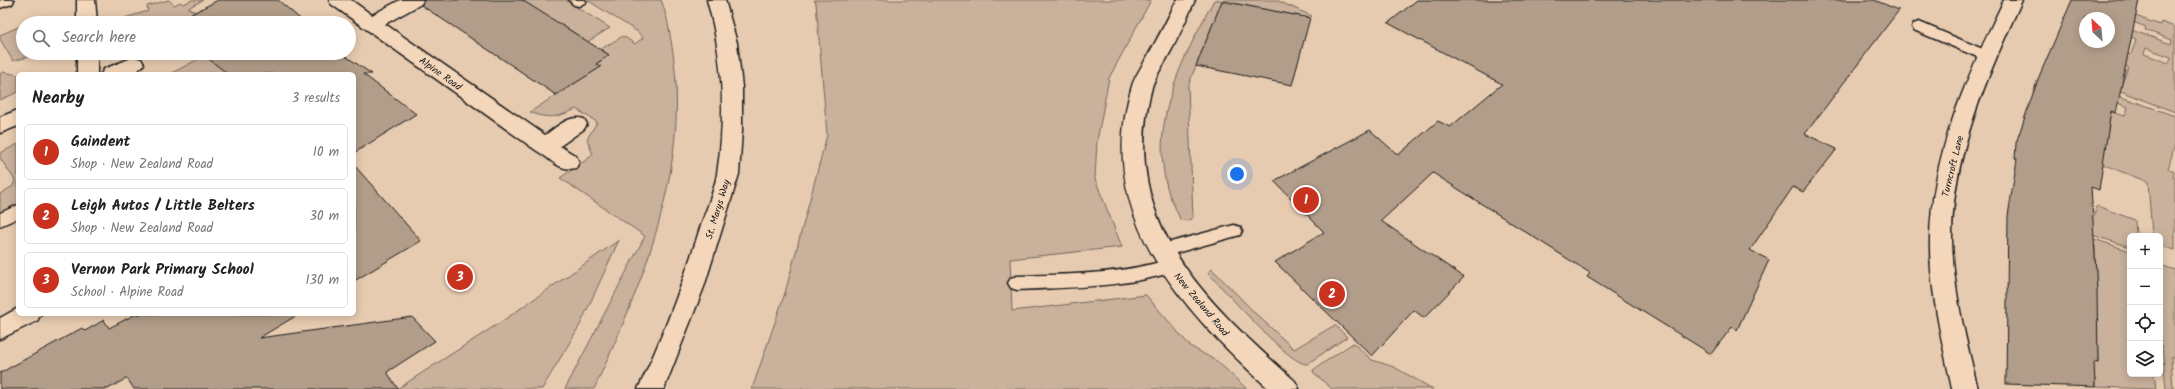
<!DOCTYPE html>
<html lang="en">
<head>
<meta charset="utf-8">
<style>
	:root { --surface:#fff; --page:#f6f6f6; --text:#222; --muted:#767676; --line:#e0e0e0; --accent:#c8321e }
	body { margin:0; font-family:Kalam,sans-serif; background:var(--page); color:var(--text) }
	.controls { position:absolute; right:12px; bottom:12px; display:grid; overflow:hidden; border-radius:6px; box-shadow:0 2px 10px #0003 }
	.controls button { width:36px; height:36px; display:grid; place-items:center; padding:0; border:0; border-bottom:1px solid var(--line); background:var(--surface); color:var(--text); font:20px sans-serif }
	.compass { position:absolute; left:2079px; top:12px; width:36px; height:36px; border-radius:50%; background:var(--surface); box-shadow:0 2px 10px #0003; rotate:334deg }
	.you { position:absolute; left:1237px; top:174px; width:14px; height:14px; margin:-10px; border:3px solid #fff; border-radius:50%; background:#1a73e8; box-shadow:0 0 0 6px #1a73e833 }
	.badge { display:grid; place-items:center; width:26px; height:26px; border-radius:50%; background:var(--accent); color:#fff; font-size:13px; font-weight:700 }
	.pin { position:absolute; translate:-50% -50%; border:2px solid #fff; box-shadow:0 1px 4px #0006 }
	.list { margin:0; padding:0; list-style:none }
	h2 { display:flex; justify-content:space-between; align-items:center; height:52px; margin:0; padding:0 16px; font-size:17px }
	h2 small { font-size:13px; font-weight:400; color:var(--muted) }
	.list li { display:grid; grid-template-columns:26px 1fr auto; gap:12px; align-items:center; box-sizing:border-box; height:56px; margin:0 8px 8px; padding:0 8px; border:1px solid var(--line); border-radius:6px }
	.list b { display:block; font-size:15px; white-space:nowrap }
	.list p { margin:0; font-size:13px; white-space:nowrap; color:var(--muted) }
	.list em { font-size:13px; font-style:normal; color:var(--muted) }
	.icon { flex:none; width:22px; height:22px; fill:none; stroke:currentColor; stroke-width:2; stroke-linecap:round; stroke-linejoin:round }
	.map { position:relative; flex:none; width:2175px; height:389px; overflow:hidden }
	.search { position:absolute; background:var(--surface); box-shadow:0 2px 10px #0003; left:16px; top:16px; width:340px; height:44px; display:flex; align-items:center; gap:10px; box-sizing:border-box; padding:0 14px; border-radius:22px; color:var(--muted); font-size:15px }
	.panel { position:absolute; background:var(--surface); box-shadow:0 2px 10px #0003; left:16px; top:72px; width:340px; height:244px; border-radius:6px }
	.map>svg:first-child { display:block }
</style>
</head>
<body>
<div class="map">
<svg width="2175" height="389" viewBox="0 0 2175 389">
	<rect width="100%" height="100%" fill="#e7cbb0"/>
	<filter id="ink" filterUnits="userSpaceOnUse"><feTurbulence type="fractalNoise" baseFrequency=".025" numOctaves="2"/><feDisplacementMap in="SourceGraphic" scale="8" xChannelSelector="R" yChannelSelector="G"/><feConvolveMatrix kernelMatrix="1 2 1 2 8 2 1 2 1" color-interpolation-filters="sRGB"/></filter>
	<g filter="url(#ink)">
		<!-- green -->
		<path fill="#c9b19b" stroke="#72665c" fill-rule="evenodd" d="M169 0 174 5 180 2 183 4 192 0H203L188 8 196 12 182 19 187 23H115L114 21 148 11 147 6Z
			M521 0H565L610 28 574 50 582 38 567 28 553 37Z
			M587 0H661C668 17 670 35 673 53 690 170 642 285 594 389H565L645 236 560 178 593 155 587 139 597 122 576 109C559 117 548 120 530 112L600 67 596 64 609 55 601 49 623 36 635 44 643 38 638 32Z
			M814 0H1151L1109 78 1097 141 1095 179 1122 247 1010 259 1012 311 1146 295 1190 346 1218 362 1247 389H752L785 293 827 135 816 3Z
			M1214 0H1276L1312 16 1310 18 1222 1 1188 86 1193 218 1186 221 1180 219C1177 211 1172 202 1169 194 1147 124 1182 60 1214 0Z
			M2111 7 2160 25 2161 22 2175 27V112L2100 83 2102 77 2122 84 2128 67 2108 60 2112 48 2131 55 2136 39 2118 32 2120 26 2171 44 2172 40 2145 30 2146 27 2130 21ZM2146 48 2171 57 2169 63 2144 54Z
			M23 25V53H43L13 61 0 39V35Z
			M210 53 278 74H170Z
			M3 72 18 75V92L0 100V74Z
			M2099 89 2175 116V144L2168 169 2174 172 2173 177 2175 178V250L2160 246V236H2152L2148 182 2079 155 2108 122 2112 112 2125 116 2128 107 2097 95Z
			M18 144V205L0 213V194L13 186 15 180 0 158V153Z
			M2097 206 2135 220 2136 236H2130V247L2092 235 2077 208 2095 215Z
			M2076 233 2130 251V374H2154L2156 389 2095 387V378L2077 372V356L2098 363 2095 246 2075 239Z
			M619 240 580 325 542 389H397L501 322Z
			M2160 265 2175 270V357H2171L2173 388 2174 389H2166L2162 346 2160 345Z
			M1212 269 1257 315 1294 349 1335 325 1347 337 1307 364C1290 366 1223 288 1208 273Z
			M1353 343 1372 360 1394 367 1433 389H1332L1314 373 1313 370Z"/>
		<!-- building -->
		<path fill="#b19d89" stroke="#1c1c1c" fill-rule="evenodd" d="M218 0H278L305 23H187L182 19Z
			M424 0H522L609 55 596 64 601 67 556 95 421 5Z
			M1417 0H1874L1899 10 1805 134 1837 149 1803 192 1793 187 1750 250 1769 260 1737 330 1732 327 1711 354 1587 277 1590 273 1433 173 1381 221 1464 277 1424 318 1414 310 1372 356 1275 262 1324 232 1274 181 1370 130 1398 155 1438 121 1450 127 1502 84 1388 23Z
			M2072 0H2139L2116 113 2111 111 2099 190 2091 187 2097 290 2098 363 2094 362 2095 387 2006 384 2008 216 2017 159 2015 158 2016 143 2038 79ZM2085 18H2109V42H2085Z
			M1222 1 1310 18 1292 85 1196 66Z
			M201 53H341L372 74H363L416 114 354 153V74H228Z
			M354 165 421 241 354 281Z
			M136 314H299L259 338 412 317 435 341 387 372 398 389H134L127 378 108 389H0V373L82 328 85 331 104 320 109 328Z"/>
		<g fill="none" stroke-linecap="round" stroke-linejoin="round">
			<defs>
				<path id="service" d="M569 0H585L586 2 579 6 574 5Z
					M1919 22 1992 53 1994 56 1992 59H1982L1914 30 1912 27 1914 24Z
					M18 205V218L0 226V213Z
					M1234 225 1240 227 1242 231 1240 235 1162 257 1156 256 1154 251 1156 246Z
					M1170 259 1176 261 1178 266 1176 271C1124 288 1071 287 1017 290L1011 288 1008 283 1011 278 1017 276C1069 274 1120 275 1170 259Z"/>
				<path id="minor" d="M77 0H95L97 23H77Z
					M329 0H351L372 15 400 0H423L421 4 385 24 545 135C557 127 569 114 584 119L587 124 584 129 560 146 576 156 579 162 576 168C559 172 550 158 537 151L331 4Z
					M1177 0H1195C1186 20 1177 41 1166 60 1161 69 1155 77 1152 87 1117 221 1204 300 1295 381L1299 389H1269C1181 308 1093 215 1132 86 1135 76 1141 68 1146 59 1157 40 1167 20 1177 0Z
					M2004 0H2022C1988 75 1951 156 1952 240 1953 290 1966 340 1978 389H1952C1942 340 1929 289 1930 239 1931 154 1968 75 2004 0Z
					M77 53H97V74H77Z
					M134 57 141 59 144 64C135 78 115 74 101 74L104 69Z
					M18 110V126L0 133V117Z
					M18 308V314H41L37 321 0 339V318Z"/>
				<path id="tertiary" d="M0 0H14L12 4 0 8Z"/>
				<path id="primary" d="M707 0H725L737 43 742 87V131L739 174 704 287 664 389H638C663 337 683 283 700 228 706 210 714 192 717 174 726 116 723 56 707 0Z"/>
			</defs>
			<!-- service casing -->
			<use href="#service" stroke="#1c1c1c" stroke-width="3"/>
			<!-- minor casing -->
			<use href="#minor" stroke="#1c1c1c" stroke-width="3"/>
			<!-- tertiary casing -->
			<use href="#tertiary" stroke="#1c1c1c" stroke-width="3"/>
			<!-- primary casing -->
			<use href="#primary" stroke="#1c1c1c" stroke-width="3"/>
			<!-- service -->
			<use href="#service" fill="#f4d6ba" fill-rule="evenodd"/>
			<!-- minor -->
			<use href="#minor" fill="#f4d6ba" fill-rule="evenodd"/>
			<!-- tertiary -->
			<use href="#tertiary" fill="#f4d6ba" fill-rule="evenodd"/>
			<!-- primary -->
			<use href="#primary" fill="#f4d6ba" fill-rule="evenodd"/>
		</g>
	</g>
	<g text-anchor="middle" stroke-width="4" stroke-linejoin="round" paint-order="stroke">
		<!-- street labels -->
		<g font-size="10" fill="#1c1c1c" stroke="#f4d6ba">
			<text transform="translate(441 73) rotate(36)" y="4">Alpine Road</text>
			<text transform="translate(1952 166) rotate(-76)" y="4">Turncroft Lane</text>
			<text transform="translate(717 209) rotate(-73)" y="4">St. Marys Way</text>
			<text transform="translate(1202 304) rotate(50)" y="4">New Zealand Road</text>
		</g>
	</g>
</svg>
<div class="controls">
<button>+</button>
<button>−</button>
<button><svg class="icon" aria-label="locate" viewBox="0 0 24 24"><circle cx="12" cy="12" r="6"/><path d="M12 2v4M12 18v4M2 12h4M18 12h4"/></svg></button>
<button><svg class="icon" aria-label="layers" viewBox="0 0 24 24"><path d="M12 4l9 5-9 5-9-5zM3 14l9 5 9-5"/></svg></button>
</div>
<svg class="compass" viewBox="-18 -18 36 36"><path d="M0-13l5 13h-10z" fill="#e53935"/><path d="M0 13l5-13h-10z" fill="#767676"/></svg>
<div class="you"></div>
<div class="pin badge" style="left:1306px;top:200px">1</div>
<div class="pin badge" style="left:1332px;top:294px">2</div>
<div class="pin badge" style="left:460px;top:277px">3</div>
<div class="search"><svg class="icon" aria-label="search" viewBox="0 0 24 24"><circle cx="10" cy="10" r="6"/><path d="M15 15l6 6"/></svg>Search here</div>
<section class="panel">
<h2>Nearby<small>3 results</small></h2>
<ul class="list">
<li><span class="badge">1</span><div><b>Gaindent</b><p>Shop · New Zealand Road</p></div><em>10 m</em></li>
<li><span class="badge">2</span><div><b>Leigh Autos / Little Belters</b><p>Shop · New Zealand Road</p></div><em>30 m</em></li>
<li><span class="badge">3</span><div><b>Vernon Park Primary School</b><p>School · Alpine Road</p></div><em>130 m</em></li>
</ul>
</section>
</div>
</body>
</html>
